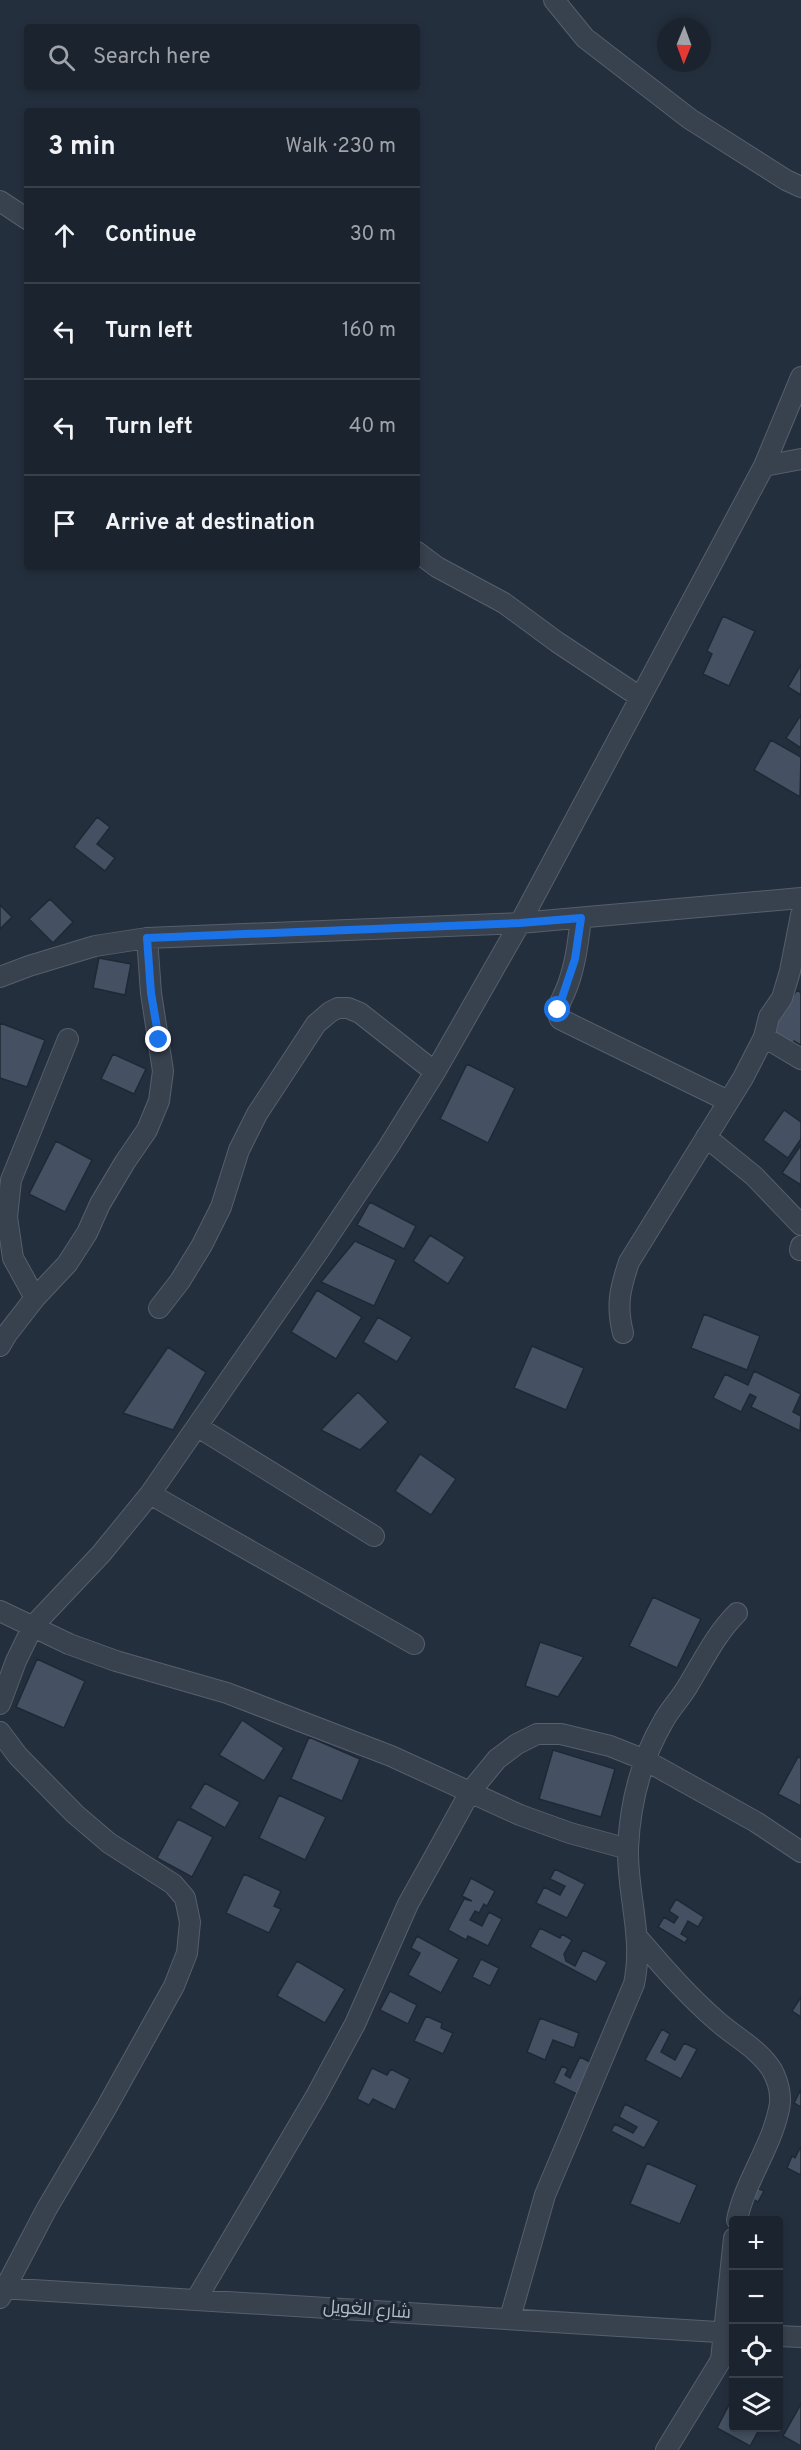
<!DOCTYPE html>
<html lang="en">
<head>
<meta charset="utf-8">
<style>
	:root { --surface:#1b232e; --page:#242b36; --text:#f1f3f6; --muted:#a0a4aa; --line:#39404a }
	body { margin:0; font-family:Overpass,Cairo,sans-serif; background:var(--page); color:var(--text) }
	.controls { position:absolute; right:18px; bottom:18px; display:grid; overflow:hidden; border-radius:6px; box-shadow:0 3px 9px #0003 }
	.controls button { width:54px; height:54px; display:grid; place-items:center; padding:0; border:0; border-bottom:2px solid var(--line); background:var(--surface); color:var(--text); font:30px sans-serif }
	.compass { position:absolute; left:657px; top:18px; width:54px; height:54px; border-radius:50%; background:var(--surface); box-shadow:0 3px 9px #0003; rotate:181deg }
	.stop { position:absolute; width:18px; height:18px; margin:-14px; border:4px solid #1a73e8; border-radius:50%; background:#fff }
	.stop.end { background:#1a73e8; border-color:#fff; box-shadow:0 2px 6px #0008 }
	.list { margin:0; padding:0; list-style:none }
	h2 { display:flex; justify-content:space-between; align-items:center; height:78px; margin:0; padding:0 24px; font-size:26px }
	h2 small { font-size:20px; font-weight:400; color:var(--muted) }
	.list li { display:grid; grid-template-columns:39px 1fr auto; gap:18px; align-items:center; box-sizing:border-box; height:96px; padding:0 24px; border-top:2px solid var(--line) }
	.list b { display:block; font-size:22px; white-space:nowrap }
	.list em { font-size:20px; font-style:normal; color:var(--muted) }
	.icon { flex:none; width:33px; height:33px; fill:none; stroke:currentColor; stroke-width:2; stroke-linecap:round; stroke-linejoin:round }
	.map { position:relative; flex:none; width:801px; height:2450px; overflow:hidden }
	.search { position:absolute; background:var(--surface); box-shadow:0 3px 9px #0003; left:24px; top:24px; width:396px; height:66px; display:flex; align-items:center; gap:15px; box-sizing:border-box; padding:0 21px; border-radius:6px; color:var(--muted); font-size:22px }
	.panel { position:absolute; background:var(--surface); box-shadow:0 3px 9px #0003; left:24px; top:108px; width:396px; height:462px; border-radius:6px }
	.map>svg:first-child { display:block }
</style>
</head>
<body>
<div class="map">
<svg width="801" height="2450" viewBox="0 0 801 2450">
	<rect width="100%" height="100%" fill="#242f3e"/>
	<!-- building -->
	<path fill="#455162" stroke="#1f2835" stroke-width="1.5" d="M723 616 755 631 729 686 703 674 712 654 707 651Z
		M801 665V695L788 687Z
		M801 715V748L786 738Z
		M771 740 801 757 800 797 754 770Z
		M97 817 110 827 97 844 115 858 105 871 74 847Z
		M50 899 73 922 53 943 29 919Z
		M0 905 12 917 0 929Z
		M99 958 131 964 125 995 93 988Z
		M797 990 801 993V1045L794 1041 791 1046 768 1031Z
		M0 1023 45 1040 27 1087 0 1078Z
		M113 1054 146 1069 134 1094 101 1079Z
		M467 1064 515 1088 488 1143 440 1119Z
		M784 1110 801 1122V1139L788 1158 763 1140Z
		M56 1141 92 1160 65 1212 29 1194Z
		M801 1145V1185L782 1173Z
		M370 1202 416 1226 404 1249 357 1225Z
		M430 1235 465 1257 448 1284 413 1261Z
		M355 1241 396 1260 374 1306 321 1282Z
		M317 1290 362 1317 336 1359 291 1332Z
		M704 1314 760 1336 747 1370 691 1348Z
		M378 1317 412 1337 397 1362 363 1342Z
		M532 1346 584 1368 566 1410 514 1388Z
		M168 1347 206 1372 173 1430 123 1413Z
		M754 1371 801 1394 793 1412 801 1416 800 1431 751 1407 756 1397 750 1394 741 1412 713 1398 725 1374 748 1385Z
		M358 1392 388 1422 360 1450 321 1430Z
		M420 1454 456 1479 431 1515 395 1491Z
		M653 1597 701 1619 677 1668 629 1646Z
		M540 1642 584 1657 558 1697 525 1686Z
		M37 1659 85 1681 64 1728 16 1707Z
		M242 1720 284 1748 264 1781 219 1755Z
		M309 1737 360 1759 342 1801 291 1779Z
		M553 1750 615 1769 601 1817 539 1799Z
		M798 1757 801 1758V1806L778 1794Z
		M205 1783 240 1802 225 1828 190 1808Z
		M279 1795 326 1817 305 1860 259 1838Z
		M178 1819 213 1837 192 1877 157 1858Z
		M555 1869 585 1884 567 1918 536 1903 544 1887 560 1895 565 1886 550 1879Z
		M244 1874 281 1891 274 1906 281 1909 269 1933 226 1913Z
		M471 1878 495 1891 487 1906 484 1904 479 1913 475 1911 470 1920 482 1926 489 1912 502 1919 488 1946 468 1936 466 1940 448 1930 464 1899 472 1901 462 1896Z
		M676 1899 704 1917 698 1927 688 1921 681 1934 688 1938 685 1943 658 1927 664 1917 674 1923 678 1917 669 1911Z
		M540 1928 560 1938 562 1934 572 1940 564 1954 566 1961 575 1966 583 1950 607 1962 596 1982 530 1947Z
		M417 1936 459 1959 441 1993 408 1975 420 1953 411 1948Z
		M481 1959 499 1968 490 1986 472 1977Z
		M297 1961 345 1989 325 2023 277 1996Z
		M390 1991 417 2005 408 2024 380 2010Z
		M801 1997V2017L792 2011Z
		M426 2016 442 2023 441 2028 453 2033 443 2054 414 2041Z
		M540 2018 579 2033 574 2048 553 2040 545 2060 527 2052Z
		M662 2029 670 2034 661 2052 675 2060 684 2043 697 2049 681 2079 645 2060Z
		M580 2057 594 2064 579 2095 554 2083 562 2066 568 2069 565 2075 570 2078Z
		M372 2068 387 2075 391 2069 410 2079 395 2110 373 2099 369 2105 357 2099Z
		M801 2089V2107L794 2103Z
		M625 2104 659 2121 644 2148 611 2131 615 2124 633 2133 637 2127 619 2117Z
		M801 2146V2175L787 2168 792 2156 795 2158Z
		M647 2163 697 2185 680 2224 630 2204Z
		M753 2186 764 2191 758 2202 747 2196Z
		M733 2397 734 2428H760L750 2446 717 2428Z
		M801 2404V2446L783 2436Z"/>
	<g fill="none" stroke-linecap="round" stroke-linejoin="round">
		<defs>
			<path id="minor" d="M554 0 585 38 690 119 786 180 801 187
				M0 201 27 219
				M764 466 801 459
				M417 552 437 567 504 603 557 642 640 697
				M801 915 790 971 782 998 769 1017 764 1037 801 1059
				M581 918C578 943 575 969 565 992 561 1001 555 1010 560 1019L728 1101
				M0 977 29 966 95 946 147 938 520 923 801 898
				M706 1137 754 1176 801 1225
				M800 1250 801 1246
				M35 1298 13 1258 7 1217 11 1180 68 1039
				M159 1308 180 1281 202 1245 221 1207 239 1150 257 1114 316 1024 330 1012 338 1008H348L360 1013 435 1072
				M623 1333C616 1305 620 1289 629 1262L743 1078 764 1037
				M0 1346 7 1334 35 1298 67 1264 87 1233 100 1204 125 1162 147 1130 159 1101 163 1071 151 993 147 938
				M198 1427 374 1536
				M150 1494 414 1644
				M0 1611 69 1644 116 1661 227 1693 391 1756 520 1815 570 1833 628 1849
				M0 1704 16 1661 33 1626 101 1554 150 1494 320 1249 389 1146 435 1072 520 923 764 466 801 377
				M0 1732 18 1756 75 1814 109 1843 173 1884 185 1898 190 1922 187 1953 174 1986 105 2110 46 2210 0 2298
				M638 1938C663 1967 688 1996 717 2021 735 2037 759 2049 772 2070 778 2081 782 2096 779 2109 771 2148 745 2181 737 2220
				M0 2288 734 2333
				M197 2298 316 2096 355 2024 408 1904 437 1852 470 1792 497 1759 517 1744 537 1734H561L610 1746 645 1760 756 1822 801 1852
				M510 2318 545 2195 634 1984C644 1937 627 1895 628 1848 630 1805 641 1760 663 1722 670 1709 681 1698 689 1684 704 1659 716 1634 737 1613
				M778 2336 801 2337
				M666 2450 721 2360 734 2238"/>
		</defs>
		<!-- minor casing -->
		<use href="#minor" stroke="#565f6c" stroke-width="22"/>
		<!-- minor -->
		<use href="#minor" stroke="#38414e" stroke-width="20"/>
	</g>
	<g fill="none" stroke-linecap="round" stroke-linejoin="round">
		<!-- route -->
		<path stroke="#1a73e8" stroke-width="8" d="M159 1040 151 993 147 938 520 923 581 918 575 959 558 1010"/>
	</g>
	<g text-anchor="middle" stroke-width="6" stroke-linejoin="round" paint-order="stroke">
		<!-- street labels -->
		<g font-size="18" fill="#b4bcc9" stroke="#1d2633">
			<text transform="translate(367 2309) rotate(4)" y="6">شارع الغويل</text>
		</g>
	</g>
</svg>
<div class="controls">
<button>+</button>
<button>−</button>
<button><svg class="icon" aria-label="locate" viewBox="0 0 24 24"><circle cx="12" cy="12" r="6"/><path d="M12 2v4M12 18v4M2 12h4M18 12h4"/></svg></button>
<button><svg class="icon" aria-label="layers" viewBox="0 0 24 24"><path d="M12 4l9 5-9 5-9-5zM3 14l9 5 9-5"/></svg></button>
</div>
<svg class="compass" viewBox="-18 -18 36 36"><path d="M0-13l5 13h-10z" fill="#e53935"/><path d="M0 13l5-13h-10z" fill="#a0a4aa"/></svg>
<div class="stop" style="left:558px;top:1010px"></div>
<div class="stop end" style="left:159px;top:1040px"></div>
<div class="search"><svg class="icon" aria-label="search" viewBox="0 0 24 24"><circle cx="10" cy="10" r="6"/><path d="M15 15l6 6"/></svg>Search here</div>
<section class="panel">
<h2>3 min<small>Walk · 230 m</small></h2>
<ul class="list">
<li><svg class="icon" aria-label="ahead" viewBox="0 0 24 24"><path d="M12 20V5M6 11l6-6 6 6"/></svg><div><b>Continue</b></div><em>30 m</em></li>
<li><svg class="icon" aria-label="left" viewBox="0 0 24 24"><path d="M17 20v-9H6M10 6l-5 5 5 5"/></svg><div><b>Turn left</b></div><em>160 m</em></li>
<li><svg class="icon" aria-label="left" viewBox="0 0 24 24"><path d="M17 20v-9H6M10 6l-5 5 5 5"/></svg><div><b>Turn left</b></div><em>40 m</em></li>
<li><svg class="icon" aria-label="arrive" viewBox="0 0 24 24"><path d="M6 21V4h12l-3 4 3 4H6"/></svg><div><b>Arrive at destination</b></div></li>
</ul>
</section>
</div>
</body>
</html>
